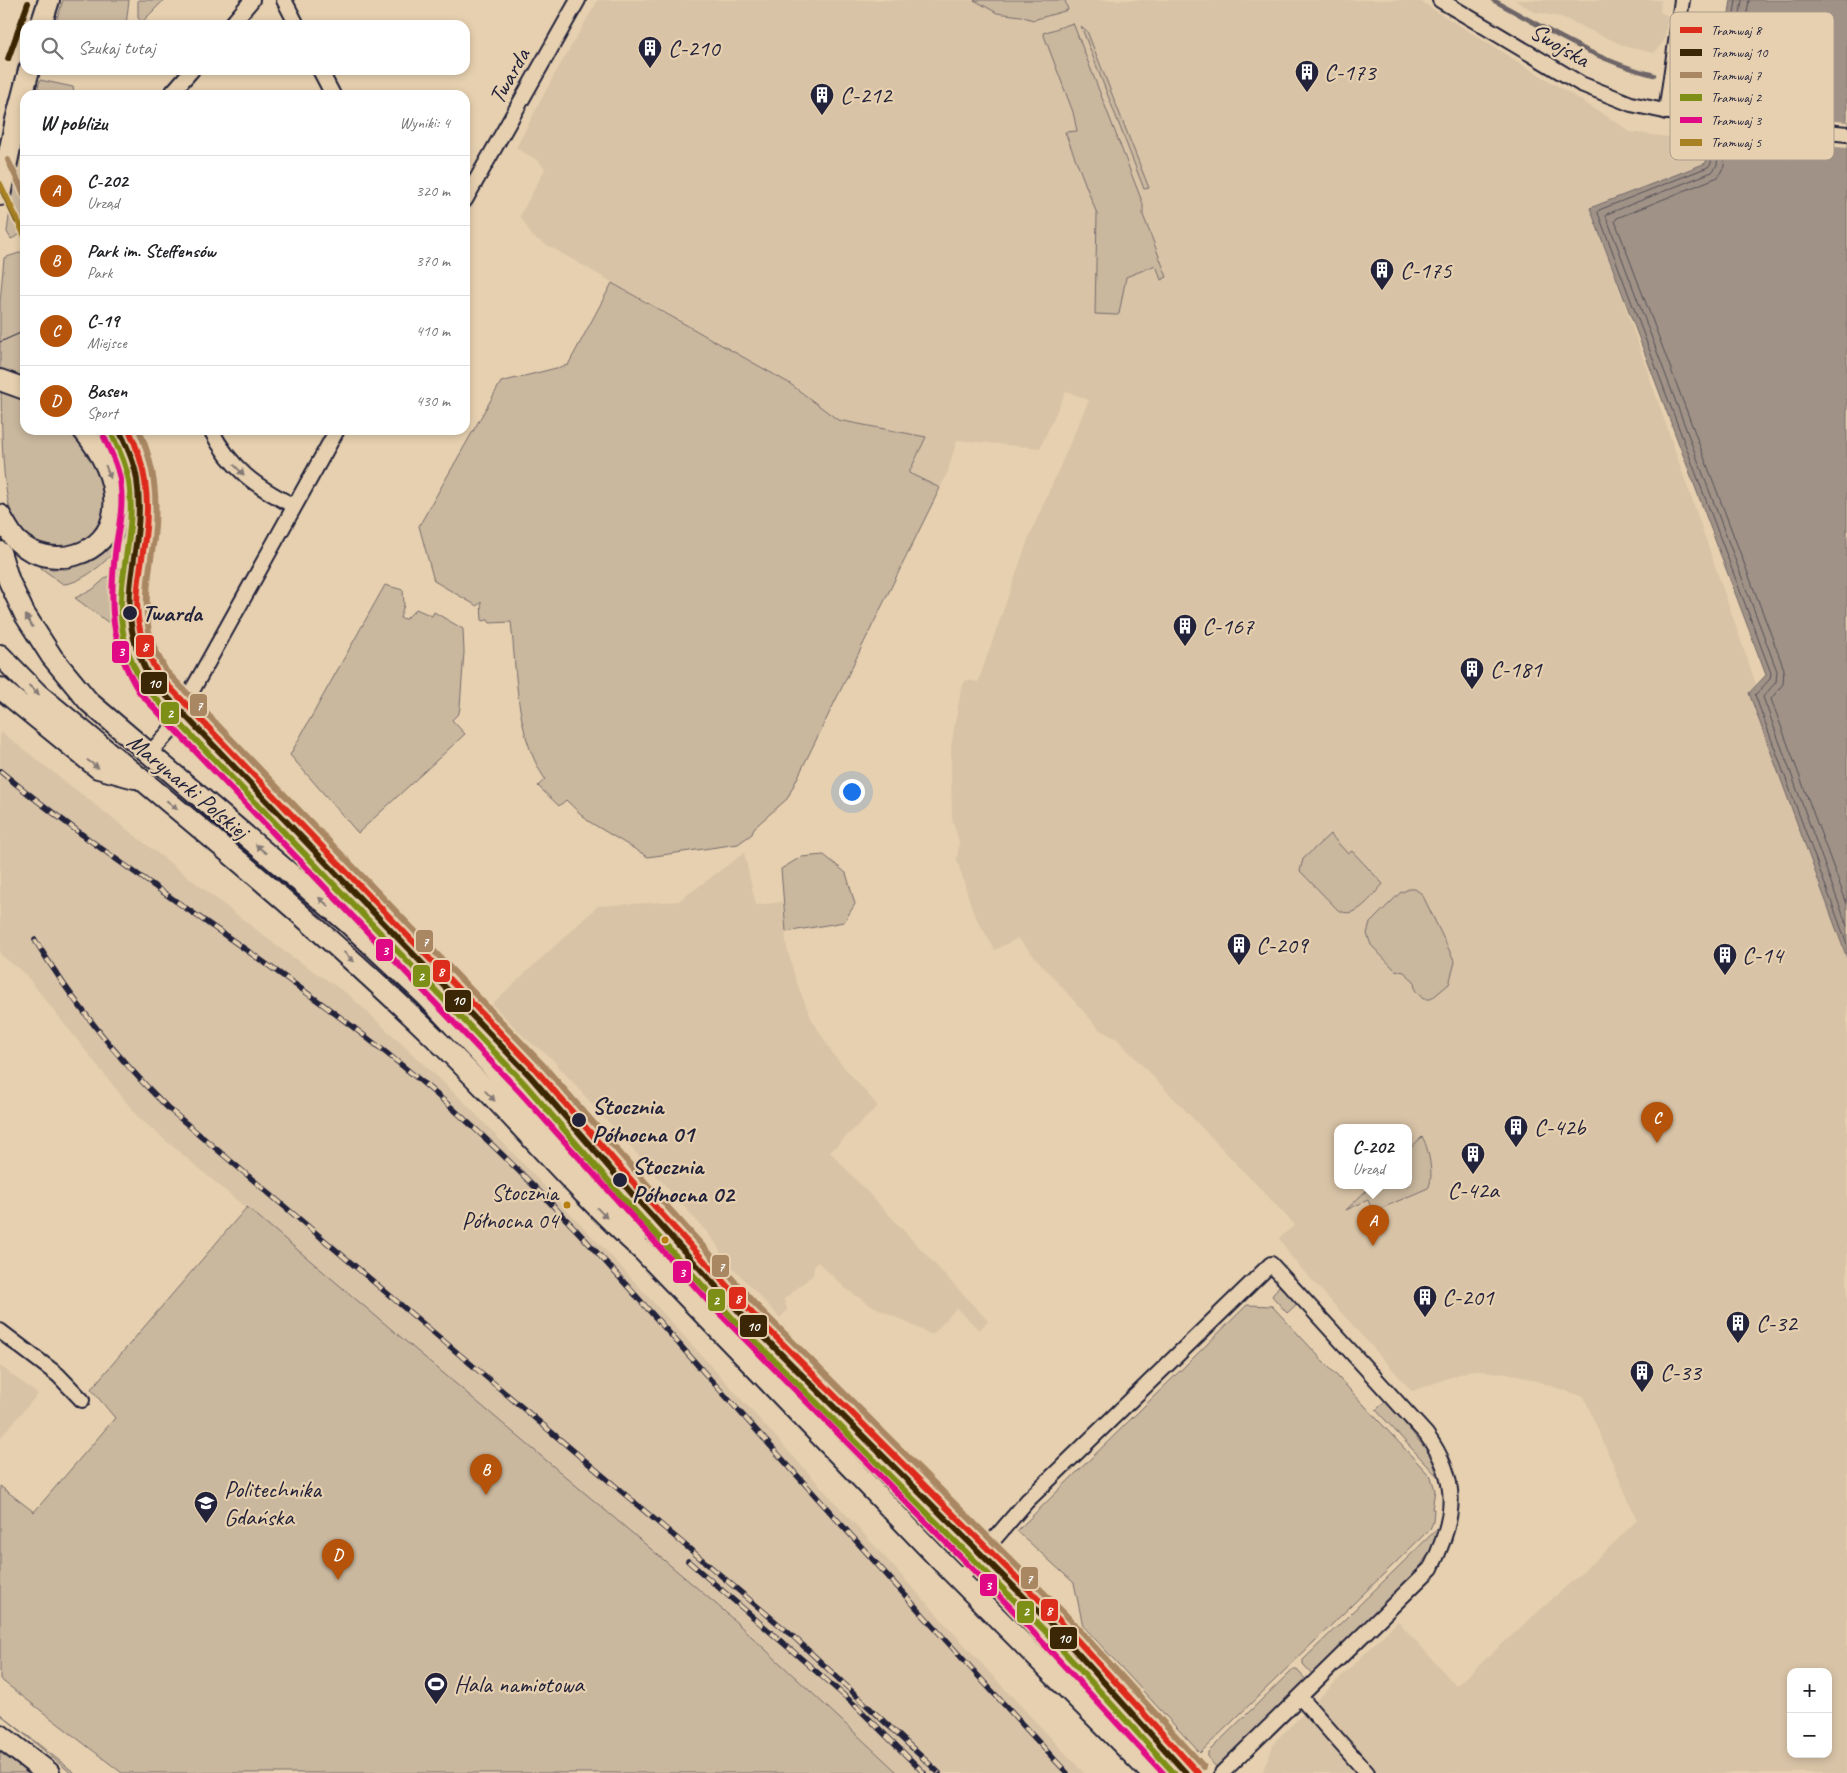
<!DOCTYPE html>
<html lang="pl">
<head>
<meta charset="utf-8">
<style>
	:root { --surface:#fff; --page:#f2f2f2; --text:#202124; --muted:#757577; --line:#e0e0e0; --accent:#b45309 }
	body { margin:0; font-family:Caveat,sans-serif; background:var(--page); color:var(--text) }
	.controls { position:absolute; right:15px; bottom:15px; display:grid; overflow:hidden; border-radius:10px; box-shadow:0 2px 8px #0003 }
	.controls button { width:45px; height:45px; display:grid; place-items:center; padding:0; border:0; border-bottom:1px solid var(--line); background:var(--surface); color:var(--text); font:25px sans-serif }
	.you { position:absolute; left:851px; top:791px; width:18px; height:18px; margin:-12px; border:4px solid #fff; border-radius:50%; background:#1a73e8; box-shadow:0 0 0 8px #1a73e833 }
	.badge { display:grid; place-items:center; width:32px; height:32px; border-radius:50%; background:var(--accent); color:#fff; font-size:16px; font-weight:700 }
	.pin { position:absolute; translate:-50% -41px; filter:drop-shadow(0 1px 2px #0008) }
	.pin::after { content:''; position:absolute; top:26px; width:18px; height:15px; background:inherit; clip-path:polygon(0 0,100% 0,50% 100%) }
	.popup { position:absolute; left:1334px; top:1124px; width:78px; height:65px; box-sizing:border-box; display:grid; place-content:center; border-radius:10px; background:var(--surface); filter:drop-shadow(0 1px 4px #0005); font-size:16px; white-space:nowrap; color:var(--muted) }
	.popup b { font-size:19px; color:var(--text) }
	.popup::after { content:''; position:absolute; left:50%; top:100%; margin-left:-10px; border:10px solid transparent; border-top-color:var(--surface) }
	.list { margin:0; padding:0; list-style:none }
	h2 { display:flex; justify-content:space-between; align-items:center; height:65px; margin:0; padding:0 20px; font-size:21px }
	h2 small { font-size:16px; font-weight:400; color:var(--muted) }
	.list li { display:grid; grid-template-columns:32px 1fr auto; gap:15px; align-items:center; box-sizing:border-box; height:70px; padding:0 20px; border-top:1px solid var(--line) }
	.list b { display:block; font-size:19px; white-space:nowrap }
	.list p { margin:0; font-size:16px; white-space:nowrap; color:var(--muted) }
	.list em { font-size:16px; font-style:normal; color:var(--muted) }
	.icon { flex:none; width:28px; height:28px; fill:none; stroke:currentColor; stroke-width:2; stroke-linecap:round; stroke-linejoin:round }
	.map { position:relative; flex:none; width:1847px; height:1773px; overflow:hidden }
	.search { position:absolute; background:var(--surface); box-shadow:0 2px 8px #0003; left:20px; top:20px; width:450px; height:55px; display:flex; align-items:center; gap:12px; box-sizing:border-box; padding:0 18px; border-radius:15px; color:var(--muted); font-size:19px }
	.panel { position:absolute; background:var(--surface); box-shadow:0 2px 8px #0003; left:20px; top:90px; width:450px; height:345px; border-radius:15px }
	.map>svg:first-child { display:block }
</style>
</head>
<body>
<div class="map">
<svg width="1847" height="1773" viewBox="0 0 1847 1773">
	<rect width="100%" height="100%" fill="#e6d0af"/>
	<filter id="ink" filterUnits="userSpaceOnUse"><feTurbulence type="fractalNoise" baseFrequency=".02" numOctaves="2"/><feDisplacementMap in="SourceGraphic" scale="10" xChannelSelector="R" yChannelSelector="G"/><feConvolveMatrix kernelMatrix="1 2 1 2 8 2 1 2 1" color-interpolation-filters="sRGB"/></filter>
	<g filter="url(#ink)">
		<!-- built -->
		<path fill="#d8c3a6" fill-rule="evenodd" d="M598 0H1418L1621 125 1629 132 1707 142 1706 163 1591 208 1847 947V1773H1262L1275 1741 1398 1621 1456 1686 1611 1546 1637 1520 1584 1397 1518 1375 1471 1370 1412 1391 1292 1258 1279 1238 1295 1225 1117 1039 1100 1030 1018 938 995 950 973 912 957 860 959 842 952 818 951 769V747L961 689 966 680 978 682 1029 537 1089 400 1066 391 1040 448 957 440 947 474 940 488 909 473 926 437 838 420 789 383 533 237 520 216 545 169 539 161 516 148 552 79ZM1338 1127H1408V1185H1338ZM1791 1672H1828V1754H1791Z
			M1514 0H1661L1660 12 1668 16 1664 41 1654 53 1627 47 1561 17 1535 12Z
			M0 731 285 952 349 995 463 1101 612 1257 1002 1686 1084 1773H898L723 1610 139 1118 25 974 0 954Z
			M744 853 756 905 782 902 787 948 796 981 811 1018 835 1057 878 1106 830 1152 988 1321 979 1330 957 1308 932 1335 867 1303 845 1288 818 1262 814 1266 813 1275 784 1299 787 1310 780 1318 722 1256 717 1245 706 1231 551 1058 525 1038 492 1004 598 906 679 901Z
			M0 1366 38 1394 0 1438Z"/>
		<!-- green -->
		<path fill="#c9b79e" stroke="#766c6c" d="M63 0H129L126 25H55Z
			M138 0H164L142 22 138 18Z
			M974 0H1065L1068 10 1033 20 1021 16 997 13Z
			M1073 23 1143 204V215L1167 277 1161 280 1156 265 1126 277 1119 314 1117 315 1095 314 1097 214 1065 132 1077 131 1073 112 1043 33Z
			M1081 26 1087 31 1149 188 1144 189Z
			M40 80 73 87 74 94 36 95Z
			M13 186 25 188V241L21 234 11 239 7 232Z
			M25 251V379L0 369V302L4 258Z
			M612 283 789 383 838 420 926 437 909 473 940 488 787 799 754 828 752 834 738 844 648 857 588 821 566 800 559 806 538 786 545 779C515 734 517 674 511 622L490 623 488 620 482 621 481 602 477 606 434 581 419 526 501 382 568 365Z
			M1 390 25 398V430H68C83 447 98 465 103 488 117 548 35 572 13 518 1 489 2 423 1 390Z
			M95 430H113L131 473 134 492H128C128 506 128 521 124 535 118 554 83 584 63 584L41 568 42 565 51 569H67L94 558 105 549 123 513 124 492 120 475Z
			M120 568 116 597 117 629 75 598 92 590 116 569Z
			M385 585 403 590 404 605 400 618 406 619 416 609 432 616 434 612 463 629 464 652 460 707 459 713 452 720 465 734 358 833 290 755Z
			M1330 834 1348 854 1352 851 1383 884C1372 896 1356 921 1338 910L1300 871 1303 859Z
			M824 855 846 873 855 904 844 922 786 932 781 869 801 857Z
			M1409 889H1415L1422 894 1455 962 1449 984 1431 999H1423L1415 990 1414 981 1404 972 1395 970 1371 945 1367 934 1370 923 1400 893Z
			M1422 1137C1428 1144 1435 1179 1428 1188L1373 1212 1368 1200 1346 1210 1372 1185H1408V1150Z
			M247 1207 723 1610 898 1773H122L0 1679V1486L34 1512 115 1418 91 1389Z
			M1279 1286 1297 1304 1287 1313 1272 1296Z
			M1247 1305 1272 1306 1431 1477 1435 1490 1432 1509H1434L1433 1522 1430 1529 1200 1753 1083 1626 1074 1583 1017 1531Z
			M1386 1401 1430 1454 1438 1477 1376 1410Z
			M1440 1526C1429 1576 1350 1639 1313 1675L1303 1664V1660Z
			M1292 1670H1297L1307 1681 1217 1768 1208 1758V1752Z
			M0 1714 75 1773H71Z
			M0 1752 28 1773H0Z"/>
		<!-- water -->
		<path fill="#a09286" stroke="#6e6568" d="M1731 0H1847V958L1749 693 1766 675 1590 208 1706 163 1712 99 1718 88Z"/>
		<!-- pier -->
		<path fill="#e6d0af" d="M1796 98 1804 107V118L1847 122V148L1801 144 1799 152 1790 159 1782 150V142L1706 134 1708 108 1785 116 1787 105Z"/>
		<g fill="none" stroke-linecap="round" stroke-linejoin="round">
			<!-- shore -->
			<path stroke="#544f59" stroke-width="1" d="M1715 113 1717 100 1723 89 1736 0
				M1721 113 1723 102 1729 90 1742 0
				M1729 114 1730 105 1736 91 1749 0
				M1714 129 1711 163 1708 167 1599 210 1598 213 1771 673 1770 679 1755 695 1847 944
				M1720 129 1717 165 1712 172 1607 214 1606 216 1777 671 1776 682 1763 697 1847 926
				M1727 130 1724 166 1718 177 1617 218 1615 221 1784 669 1783 684 1771 699 1847 904"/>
			<!-- stream -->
			<path stroke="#6e6568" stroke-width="4.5" d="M1493 0C1545 28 1596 61 1654 75
				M1685 81 1723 88"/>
			<defs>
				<path id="street" d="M284 0 297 25
					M1440 0 1581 84 1631 104 1707 120 1847 134
					M231 25 252 0
					M320 70 333 95
					M170 95 192 70
					M1666 112 1682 0
					M465 200 578 0
					M211 430C232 470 255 486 294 506
					M149 754 169 732 337 430
					M0 1331 58 1375 82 1400
					M960 1579 1027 1501 1271 1264 1426 1434C1460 1480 1456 1518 1431 1568L1222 1773
					M1300 1697 1367 1773"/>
				<path id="secondary" d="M41 25 49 0
					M0 195 16 120 29 70
					M0 380 25 389
					M0 515C5 523 10 534 17 541 49 571 109 558 114 510 117 481 101 452 83 430
					M0 552 9 581 25 615 52 657 89 702 348 923 426 996 523 1100 543 1126 609 1199 635 1234
					M0 655 38 694C173 805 309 916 435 1038 507 1107 569 1184 643 1251L937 1557 1151 1773
					M0 688 98 768 135 778"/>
				<path id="primary" d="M0 1736 48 1773"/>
			</defs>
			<!-- street casing -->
			<use href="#street" stroke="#22223b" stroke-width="18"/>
			<!-- secondary casing -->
			<use href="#secondary" stroke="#22223b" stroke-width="24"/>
			<!-- primary casing -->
			<use href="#primary" stroke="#22223b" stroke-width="26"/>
			<!-- street -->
			<use href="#street" stroke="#e6d0af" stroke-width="14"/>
			<!-- secondary -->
			<use href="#secondary" stroke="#e6d0af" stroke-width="20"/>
			<!-- primary -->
			<use href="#primary" stroke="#e6d0af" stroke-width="22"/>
			<!-- tram -->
			<path stroke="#22223b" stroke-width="1" d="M0 342 25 331"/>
			<defs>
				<path id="rail" d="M0 771C149 893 318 986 461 1116 551 1197 630 1289 710 1379 829 1510 947 1643 1067 1773
					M35 940C73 1002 116 1057 168 1108L796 1639 939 1773
					M688 1561 854 1704 924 1773"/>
			</defs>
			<!-- rail casing -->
			<use href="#rail" stroke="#22223b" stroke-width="5.5"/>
			<!-- rail -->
			<use href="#rail" stroke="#e6d0af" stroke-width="4" stroke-dasharray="11" stroke-linecap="butt"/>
			<defs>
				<path id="tram-1" d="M129 430C146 466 150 499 145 538 141 568 133 600 140 630 144 647 151 661 159 676L536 1070 639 1189 748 1309 1058 1619 1198 1773"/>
				<path id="tram-2" d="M8 59 28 3
					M0 185 17 221
					M121 434C128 449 135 464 137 480 148 558 105 601 152 681L530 1076 633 1195 742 1315 1052 1625 1186 1773"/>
				<path id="tram-3" d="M8 160 25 196
					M139 430C155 466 158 499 154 538 150 567 144 596 148 625 150 642 158 656 166 671L542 1064 646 1183 754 1303 1064 1613 1204 1767"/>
				<path id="tram-4" d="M113 437C120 451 126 465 129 481 140 559 95 607 145 687L523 1082 626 1201 735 1321 1045 1631 1174 1773"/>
				<path id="tram-5" d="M104 437C112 454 120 470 121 488 123 507 119 527 116 545 109 601 109 644 140 693L520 1092 717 1311 1008 1605 1163 1773"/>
				<path id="tram-6" d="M0 184 25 236"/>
			</defs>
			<!-- tram-1 casing -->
			<use href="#tram-1" stroke="#e6d0af" stroke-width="10"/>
			<!-- tram-2 casing -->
			<use href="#tram-2" stroke="#e6d0af" stroke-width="10"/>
			<!-- tram-3 casing -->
			<use href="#tram-3" stroke="#e6d0af" stroke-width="10"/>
			<!-- tram-4 casing -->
			<use href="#tram-4" stroke="#e6d0af" stroke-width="10"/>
			<!-- tram-5 casing -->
			<use href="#tram-5" stroke="#e6d0af" stroke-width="10"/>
			<!-- tram-6 casing -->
			<use href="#tram-6" stroke="#e6d0af" stroke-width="10"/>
			<!-- tram-1 -->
			<use href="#tram-1" stroke="#dd2b1c" stroke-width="6"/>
			<!-- tram-2 -->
			<use href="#tram-2" stroke="#3b2706" stroke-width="6"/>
			<!-- tram-3 -->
			<use href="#tram-3" stroke="#a98763" stroke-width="6"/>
			<!-- tram-4 -->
			<use href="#tram-4" stroke="#7e8f18" stroke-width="6"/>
			<!-- tram-5 -->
			<use href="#tram-5" stroke="#e10886" stroke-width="6"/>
			<!-- tram-6 -->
			<use href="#tram-6" stroke="#a78123" stroke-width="6"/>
		</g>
		<!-- one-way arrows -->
		<defs><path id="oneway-solid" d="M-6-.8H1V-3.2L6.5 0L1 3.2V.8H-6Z" transform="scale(1.25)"/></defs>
		<g fill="#847975">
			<use href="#oneway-solid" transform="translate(239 470) rotate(46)"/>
			<use href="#oneway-solid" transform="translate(108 472) rotate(69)"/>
			<use href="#oneway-solid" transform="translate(29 621) rotate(-121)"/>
			<use href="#oneway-solid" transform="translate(34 690) rotate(42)"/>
			<use href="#oneway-solid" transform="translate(93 764) rotate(35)"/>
			<use href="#oneway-solid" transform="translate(172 805) rotate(40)"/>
			<use href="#oneway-solid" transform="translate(261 849) rotate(-140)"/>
			<use href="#oneway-solid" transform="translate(324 902) rotate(-139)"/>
			<use href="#oneway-solid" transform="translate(349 957) rotate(43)"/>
			<use href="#oneway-solid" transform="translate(490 1096) rotate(46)"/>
			<use href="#oneway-solid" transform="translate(602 1213) rotate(46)"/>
		</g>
	</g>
	<!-- icons -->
	<defs>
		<symbol id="building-pin" viewBox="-11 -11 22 30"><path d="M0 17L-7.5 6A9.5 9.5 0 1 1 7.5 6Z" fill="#22223b" stroke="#e6d0af"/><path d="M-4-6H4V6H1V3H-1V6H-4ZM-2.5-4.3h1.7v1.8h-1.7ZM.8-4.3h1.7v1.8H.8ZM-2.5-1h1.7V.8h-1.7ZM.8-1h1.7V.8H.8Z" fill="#fff"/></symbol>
		<symbol id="university-pin" viewBox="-11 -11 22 30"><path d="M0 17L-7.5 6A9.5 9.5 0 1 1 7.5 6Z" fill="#22223b" stroke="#e6d0af"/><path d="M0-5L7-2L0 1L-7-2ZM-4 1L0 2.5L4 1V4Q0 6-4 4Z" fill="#fff"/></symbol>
		<symbol id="stadium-pin" viewBox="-11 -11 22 30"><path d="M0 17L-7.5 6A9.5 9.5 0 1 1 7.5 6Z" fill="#22223b" stroke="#e6d0af"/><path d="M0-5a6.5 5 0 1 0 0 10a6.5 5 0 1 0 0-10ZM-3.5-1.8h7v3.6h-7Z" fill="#fff"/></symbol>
	</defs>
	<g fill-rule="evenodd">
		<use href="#building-pin" x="636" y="34" width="28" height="38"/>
		<use href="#building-pin" x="1293" y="58" width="28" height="38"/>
		<use href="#building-pin" x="808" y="81" width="28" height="38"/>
		<use href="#building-pin" x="1368" y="256" width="28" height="38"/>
		<use href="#building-pin" x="1171" y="612" width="28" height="38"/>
		<use href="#building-pin" x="1458" y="655" width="28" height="38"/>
		<use href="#building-pin" x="1225" y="931" width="28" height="38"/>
		<use href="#building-pin" x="1711" y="941" width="28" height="38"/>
		<use href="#building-pin" x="1502" y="1113" width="28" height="38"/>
		<use href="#building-pin" x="1459" y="1140" width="28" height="38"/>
		<use href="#building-pin" x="1411" y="1283" width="28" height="38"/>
		<use href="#building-pin" x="1724" y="1309" width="28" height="38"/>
		<use href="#building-pin" x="1628" y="1358" width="28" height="38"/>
		<use href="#university-pin" x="192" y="1489" width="28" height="38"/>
		<use href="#stadium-pin" x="422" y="1670" width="28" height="38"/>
	</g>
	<!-- markers -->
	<g fill="#22223b" stroke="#e6d0af" stroke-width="2">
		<circle cx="130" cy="613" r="8"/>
		<circle cx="579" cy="1120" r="8"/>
		<circle cx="620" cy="1180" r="8"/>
	</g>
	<g fill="#b77e12" stroke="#e6d0af" stroke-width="2">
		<circle cx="567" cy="1205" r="4.5"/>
		<circle cx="665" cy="1240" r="4.5"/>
	</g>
	<g text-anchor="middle" stroke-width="4.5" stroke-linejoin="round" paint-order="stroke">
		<!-- bus labels -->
		<g font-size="23" fill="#22223b" stroke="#e6d0af" text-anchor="end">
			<text x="558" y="1200">Stocznia<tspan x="558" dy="28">Północna 04</tspan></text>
		</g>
		<!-- street labels -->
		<g font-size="24" fill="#22223b" stroke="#e6d0af">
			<text transform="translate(1560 45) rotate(30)" y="8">Swojska</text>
			<text transform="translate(509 76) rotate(-61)" y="8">Twarda</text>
			<text transform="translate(188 786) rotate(40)" y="8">Marynarki Polskiej</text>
		</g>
		<!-- poi labels -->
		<g font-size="24" fill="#22223b" stroke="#e6d0af" text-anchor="start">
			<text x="668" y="56">C-210</text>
			<text x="1324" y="80">C-173</text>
			<text x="840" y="103">C-212</text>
			<text x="1400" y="278">C-175</text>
			<text x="1202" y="634">C-167</text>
			<text x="1490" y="677">C-181</text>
			<text x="1256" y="953">C-209</text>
			<text x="1742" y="963">C-14</text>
			<text x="1534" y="1135">C-42b</text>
			<text x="1473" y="1198" text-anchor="middle">C-42a</text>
			<text x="1442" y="1305">C-201</text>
			<text x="1756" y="1331">C-32</text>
			<text x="1660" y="1380">C-33</text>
			<text x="224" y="1497">Politechnika<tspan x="224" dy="28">Gdańska</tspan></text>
			<text x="454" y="1692">Hala namiotowa</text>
		</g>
		<!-- stop labels -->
		<g font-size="24" font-weight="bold" fill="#22223b" stroke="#e6d0af" text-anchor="start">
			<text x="142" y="621">Twarda</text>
			<text x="592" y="1114">Stocznia<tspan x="592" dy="28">Północna 01</tspan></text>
			<text x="632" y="1174">Stocznia<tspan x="632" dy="28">Północna 02</tspan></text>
		</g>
	</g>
	<!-- legend -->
	<rect x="1670" y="12" width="164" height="148" rx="8" fill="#e6d0af" stroke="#ab9c8c" stroke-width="1"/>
	<rect x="1680" y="27" width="22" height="6" fill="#dd2b1c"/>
	<rect x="1680" y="49" width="22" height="7" fill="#3b2706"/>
	<rect x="1680" y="72" width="22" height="6" fill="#a98763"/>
	<rect x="1680" y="94" width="22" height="7" fill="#7e8f18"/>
	<rect x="1680" y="117" width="22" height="6" fill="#e10886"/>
	<rect x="1680" y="139" width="22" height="7" fill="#a78123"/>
	<g font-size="14" fill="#22223b">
		<text x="1711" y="35">Tramwaj 8</text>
		<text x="1711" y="57">Tramwaj 10</text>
		<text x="1711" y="80">Tramwaj 7</text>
		<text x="1711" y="102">Tramwaj 2</text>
		<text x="1711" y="125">Tramwaj 3</text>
		<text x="1711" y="147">Tramwaj 5</text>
	</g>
	<g stroke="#e6d0af" stroke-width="2">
		<rect x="135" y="634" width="20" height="24" rx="5" fill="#dd2b1c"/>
		<rect x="111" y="640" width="19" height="24" rx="5" fill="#e10886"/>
		<rect x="140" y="671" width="28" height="24" rx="5" fill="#3b2706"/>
		<rect x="189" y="693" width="19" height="24" rx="5" fill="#a98763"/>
		<rect x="160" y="701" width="20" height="24" rx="5" fill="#7e8f18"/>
		<rect x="415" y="929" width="19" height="24" rx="5" fill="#a98763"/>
		<rect x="375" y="938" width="19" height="24" rx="5" fill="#e10886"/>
		<rect x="432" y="959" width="19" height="24" rx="5" fill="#dd2b1c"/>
		<rect x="412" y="964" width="19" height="24" rx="5" fill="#7e8f18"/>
		<rect x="444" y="989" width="28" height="24" rx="5" fill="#3b2706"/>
		<rect x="711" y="1254" width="19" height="24" rx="5" fill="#a98763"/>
		<rect x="672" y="1260" width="20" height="24" rx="5" fill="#e10886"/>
		<rect x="728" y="1286" width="19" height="24" rx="5" fill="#dd2b1c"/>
		<rect x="707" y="1288" width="19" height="24" rx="5" fill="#7e8f18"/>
		<rect x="739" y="1314" width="29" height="24" rx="5" fill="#3b2706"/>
		<rect x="1020" y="1566" width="19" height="24" rx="5" fill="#a98763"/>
		<rect x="979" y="1573" width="19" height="24" rx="5" fill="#e10886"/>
		<rect x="1040" y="1598" width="19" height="24" rx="5" fill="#dd2b1c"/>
		<rect x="1016" y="1600" width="19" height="24" rx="5" fill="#7e8f18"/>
		<rect x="1049" y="1626" width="29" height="24" rx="5" fill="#3b2706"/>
	</g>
	<g font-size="14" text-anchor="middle" font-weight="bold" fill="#fff">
		<text x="145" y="651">8</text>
		<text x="121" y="656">3</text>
		<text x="154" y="688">10</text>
		<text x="199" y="710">7</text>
		<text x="170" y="718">2</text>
		<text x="425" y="946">7</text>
		<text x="385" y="955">3</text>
		<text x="441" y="976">8</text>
		<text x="421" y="981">2</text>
		<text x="458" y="1005">10</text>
		<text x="721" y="1271">7</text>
		<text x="682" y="1277">3</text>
		<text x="738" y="1303">8</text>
		<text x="716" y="1305">2</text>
		<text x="753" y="1331">10</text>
		<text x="1029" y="1583">7</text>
		<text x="988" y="1590">3</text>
		<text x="1049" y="1615">8</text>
		<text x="1026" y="1616">2</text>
		<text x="1064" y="1643">10</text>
	</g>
</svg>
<div class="controls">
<button>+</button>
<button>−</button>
</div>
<div class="you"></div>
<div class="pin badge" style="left:1373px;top:1246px">A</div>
<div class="popup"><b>C-202</b>Urząd</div>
<div class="pin badge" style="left:486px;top:1495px">B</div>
<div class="pin badge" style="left:1657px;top:1143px">C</div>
<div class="pin badge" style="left:338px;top:1580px">D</div>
<div class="search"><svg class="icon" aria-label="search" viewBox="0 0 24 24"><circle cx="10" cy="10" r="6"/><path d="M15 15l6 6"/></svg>Szukaj tutaj</div>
<section class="panel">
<h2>W pobliżu<small>Wyniki: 4</small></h2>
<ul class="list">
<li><span class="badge">A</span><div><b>C-202</b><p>Urząd</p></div><em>320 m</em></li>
<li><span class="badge">B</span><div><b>Park im. Steffensów</b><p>Park</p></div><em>370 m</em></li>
<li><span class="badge">C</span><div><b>C-19</b><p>Miejsce</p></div><em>410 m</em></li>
<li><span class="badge">D</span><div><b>Basen</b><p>Sport</p></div><em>430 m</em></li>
</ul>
</section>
</div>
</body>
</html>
